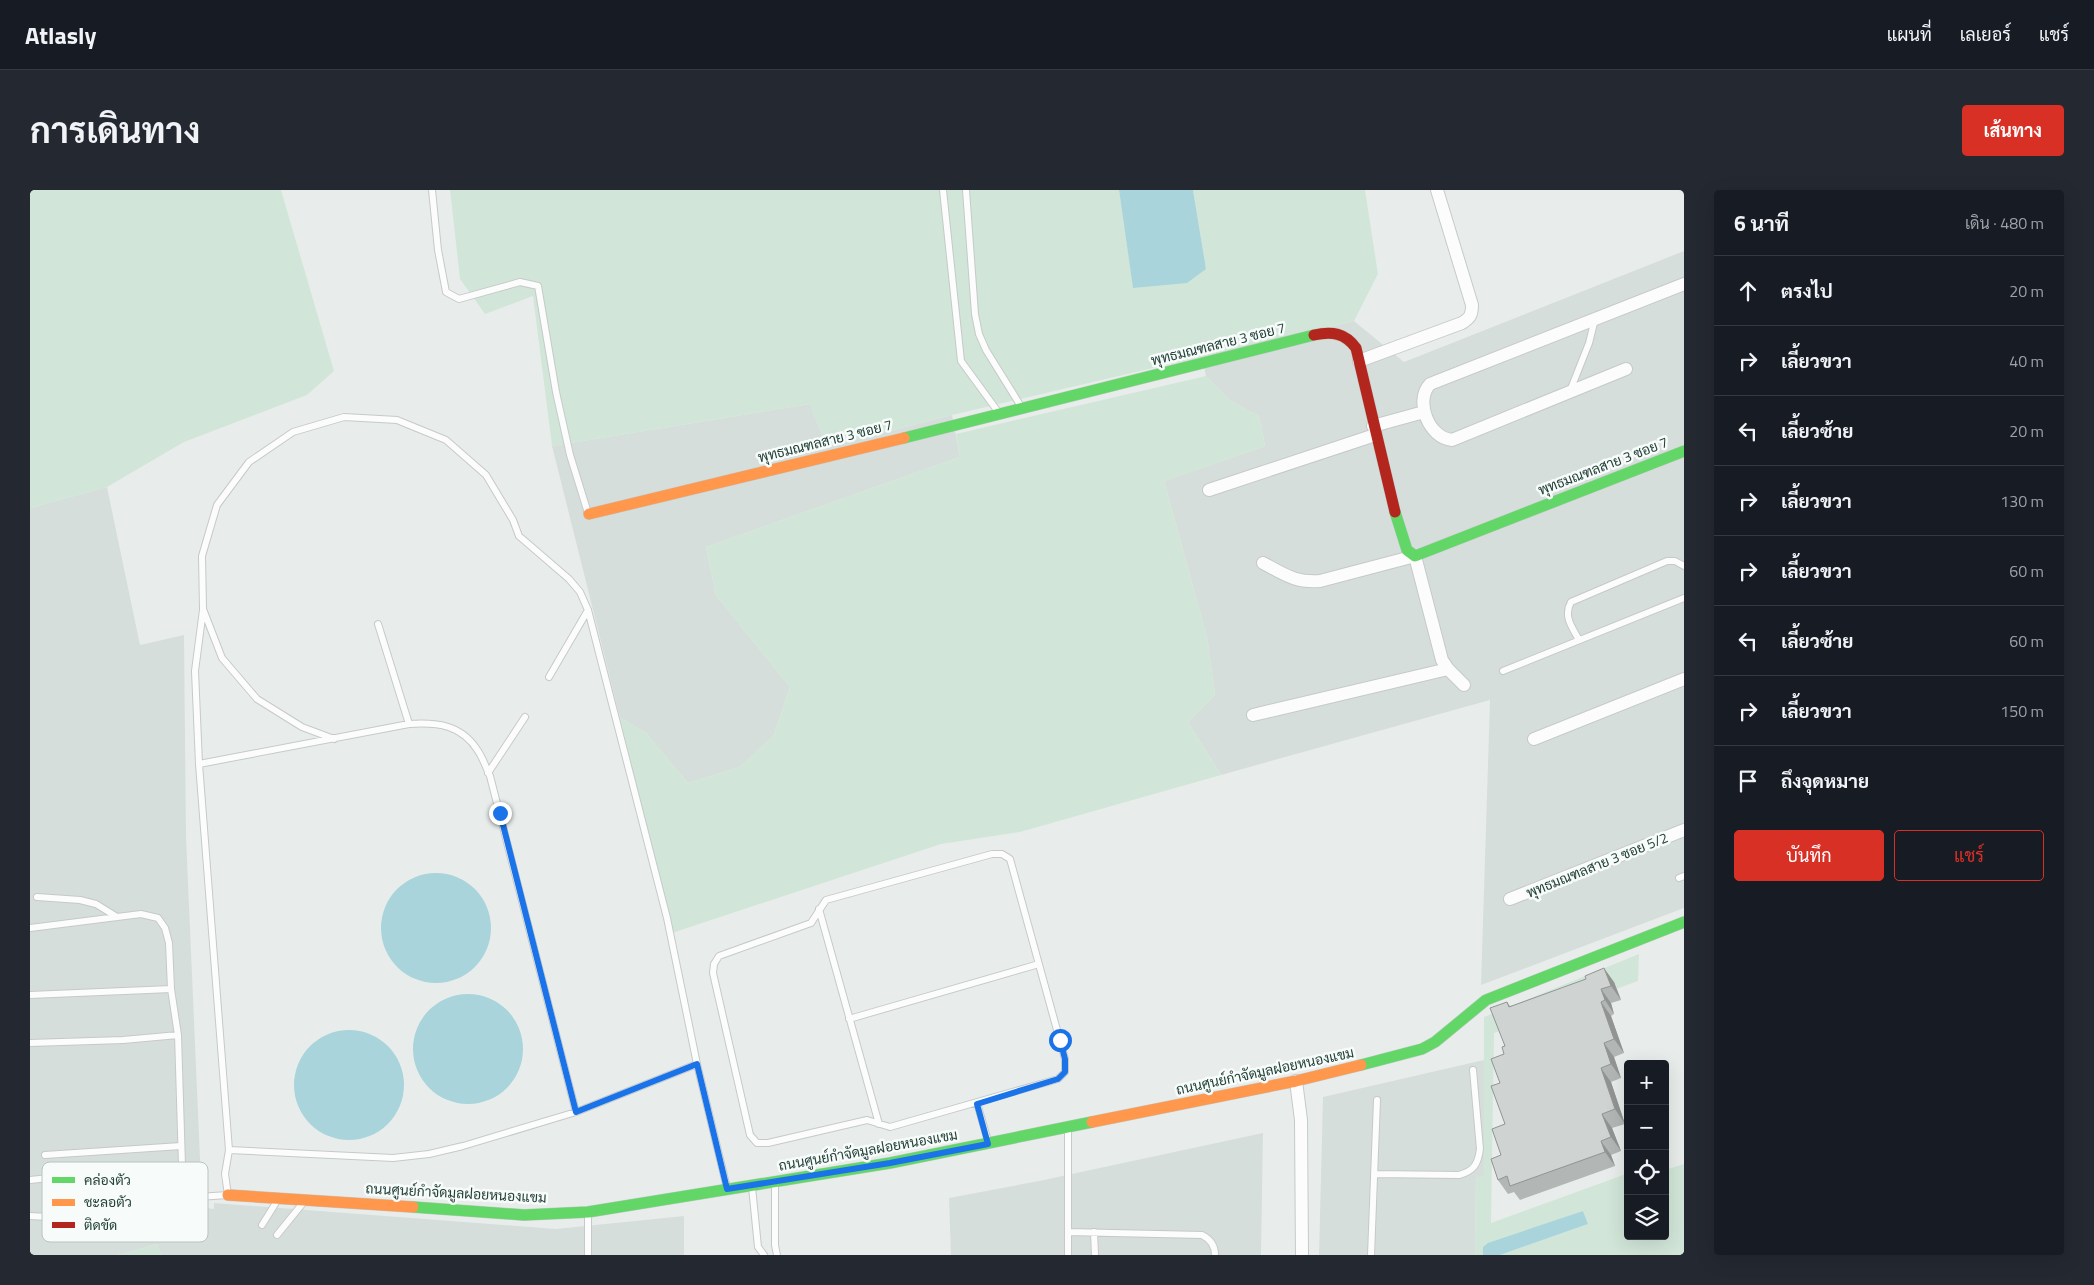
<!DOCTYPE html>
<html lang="th">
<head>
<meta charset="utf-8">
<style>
	:root { --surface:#171b24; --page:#242831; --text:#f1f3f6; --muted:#9ea1a6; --line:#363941; --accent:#d93025 }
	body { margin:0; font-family:"Titillium Web",Sarabun,sans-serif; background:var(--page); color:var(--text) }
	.controls { position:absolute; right:15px; bottom:15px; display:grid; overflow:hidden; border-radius:5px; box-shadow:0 5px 20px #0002 }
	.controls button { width:45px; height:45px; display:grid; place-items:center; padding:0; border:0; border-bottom:1px solid var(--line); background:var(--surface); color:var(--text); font:25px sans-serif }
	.stop { position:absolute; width:15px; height:15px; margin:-11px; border:4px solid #1a73e8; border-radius:50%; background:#fff }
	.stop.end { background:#1a73e8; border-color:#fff; box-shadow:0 1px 5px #0008 }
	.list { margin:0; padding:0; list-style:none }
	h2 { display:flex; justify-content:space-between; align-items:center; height:65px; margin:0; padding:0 20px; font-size:21px }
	h2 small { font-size:16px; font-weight:400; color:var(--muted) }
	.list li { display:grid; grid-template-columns:32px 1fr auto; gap:15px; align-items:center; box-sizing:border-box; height:70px; padding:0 20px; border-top:1px solid var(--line) }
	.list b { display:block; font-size:19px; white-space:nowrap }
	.list em { font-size:16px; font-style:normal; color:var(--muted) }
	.actions { display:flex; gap:10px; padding:15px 20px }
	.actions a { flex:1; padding:11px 0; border:1px solid var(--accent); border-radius:5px; text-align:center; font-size:18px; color:var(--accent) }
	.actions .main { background:var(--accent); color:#fff }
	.icon { flex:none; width:28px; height:28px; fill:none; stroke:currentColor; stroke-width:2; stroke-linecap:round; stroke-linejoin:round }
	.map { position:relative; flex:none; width:1654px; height:1065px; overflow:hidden; border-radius:5px }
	header { display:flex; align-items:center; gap:30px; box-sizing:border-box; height:70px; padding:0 25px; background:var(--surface); border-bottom:1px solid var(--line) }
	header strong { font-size:24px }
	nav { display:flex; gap:28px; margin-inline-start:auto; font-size:18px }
	.intro { display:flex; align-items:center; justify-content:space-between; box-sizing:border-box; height:120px; padding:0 30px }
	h1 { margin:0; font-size:35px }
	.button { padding:12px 22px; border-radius:5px; background:var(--accent); color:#fff; font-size:18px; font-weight:700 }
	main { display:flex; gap:30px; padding:0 30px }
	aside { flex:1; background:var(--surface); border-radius:5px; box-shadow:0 5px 20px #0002 }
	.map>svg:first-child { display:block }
</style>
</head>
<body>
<header>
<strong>Atlasly</strong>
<nav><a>แผนที่</a><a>เลเยอร์</a><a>แชร์</a></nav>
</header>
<div class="intro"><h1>การเดินทาง</h1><a class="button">เส้นทาง</a></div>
<main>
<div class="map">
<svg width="1654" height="1065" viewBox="0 0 1654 1065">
	<rect width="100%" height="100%" fill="#e8edeb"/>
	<!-- built -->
	<path fill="#d6dedb" d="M1654 61V718L1451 795 1460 510 1191 585 1158 532 1185 505 1177 447 1134 291 1235 256 1229 226 1200 211 1176 186 1172 167 1324 131 1374 172Z
		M780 214 797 257 922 225 930 267 676 357 686 405 760 497 744 545 710 577 658 593 615 542 590 528 522 256Z
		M77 297 110 455 154 445 156 646 171 991 176 1018 184 1019V1013L526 1039 654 1026V1065H131L127 1054 88 1065H0V318Z
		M1454 870V987H1446L1445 1065H1289L1293 907Z
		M1233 943 1231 1065H921L919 1008 1009 991Z"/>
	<!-- green -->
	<path fill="#d1e6d8" d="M0 0H251L304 181 277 205 154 252 77 297 0 318Z
		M420 0H1089L1103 97 1176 79 1163 0H1335L1348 84 1324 131 922 225 797 257 780 214 522 256 503 106 455 124 430 89Z
		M1176 186 1200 211 1229 226 1235 256 1134 291 1177 447 1185 505 1158 532 1191 585 990 642 911 654 642 743 590 528 615 542 658 593 710 577 744 545 760 497 686 405 676 357 930 267 926 244Z
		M1609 764 1608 791 1464 843 1461 1033 1596 984 1598 1046H1635V980L1654 974V1065H1470L1558 1034 1553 1021 1453 1057V1065H1445L1446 987 1454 986V827Z
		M127 1054 131 1065H88Z"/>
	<!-- water -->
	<path fill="#a9d4db" d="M1089 0H1163L1176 79 1157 93 1103 98Z
		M351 738a55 55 0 1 1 110 0a55 55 0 1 1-110 0Z
		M383 859a55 55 0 1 1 110 0a55 55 0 1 1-110 0Z
		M264 895a55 55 0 1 1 110 0a55 55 0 1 1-110 0Z
		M1553 1021 1558 1034 1470 1065H1453V1057L1458 1053Z"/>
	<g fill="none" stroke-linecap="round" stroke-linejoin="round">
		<defs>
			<path id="lane" d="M402 0 408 60 416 102 429 109 490 92 508 96 526 202 540 265 558 323
				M913 0 931 171 969 223
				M936 0 945 124 949 144 956 160 992 218
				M1540 201 1559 153 1565 129
				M348 434 379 534
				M1549 450C1542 437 1533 426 1541 412L1637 371H1645L1654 376
				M1473 481 1654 408
				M519 487 558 420
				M304 549 272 537 227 509 192 468 173 419 172 366 187 315 219 272 263 242 314 227 367 230 416 250 456 285 483 330 489 346 539 389 550 402 558 420 637 728 667 874 697 998
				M169 574 379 534C408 532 432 535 448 561 453 568 456 578 460 586L546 922
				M458 583 495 527
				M962 664H972L980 669 1035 869V882L1028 889 860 937 837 930 738 953H727L720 945 683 783 684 774 689 766 781 733 796 710Z
				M1649 688 1654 686
				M7 707 50 710 66 714 87 727
				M789 719 849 934
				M0 738 111 724 128 728 135 738 139 753 141 799 148 845 153 1008
				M0 805 141 799
				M819 829 1009 774
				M0 853 93 850 148 845
				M947 913 958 951
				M1038 939V1065
				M199 960 363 968 399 964 433 956 546 922 667 874
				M15 965 151 956
				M53 984C89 983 116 984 152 993
				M1344 984 1429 985C1444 981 1448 974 1450 959L1443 880
				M0 990 38 986
				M745 993V1055L747 1065
				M722 997 728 1057 734 1065
				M60 1021 153 1008 198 1005 195 984 199 960 169 574 165 481 173 420
				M558 1024V1065
				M0 1026 18 1027 39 1024
				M232 1035 247 1011
				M1038 1042 1172 1045C1180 1049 1185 1055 1185 1065
				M1064 1042 1065 1065
				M247 1045 273 1013
				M1341 1065 1347 910"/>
			<path id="street" d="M1329 171 1432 133C1440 128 1442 125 1442 115L1407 0
				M1596 179 1422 250C1399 248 1384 211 1400 194L1654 94
				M1343 236 1394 222
				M1179 300 1345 245
				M1233 373C1254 384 1265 393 1290 391L1385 366 1412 470 1418 479 1434 495
				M1223 525 1418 479
				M1504 549 1654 489
				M1480 709 1654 640
				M1266 891 1271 930 1272 1065"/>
			<path id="fast" d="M874 248 1284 145
				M1365 322 1377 360 1385 366 1654 261
				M1331 875 1392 859 1405 852 1456 810 1654 732
				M383 1017 494 1025 558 1022 860 973 1062 932"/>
			<path id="slow" d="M559 324 874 248
				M1062 932 1266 891 1331 875
				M198 1005 383 1017"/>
			<path id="jam" d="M1284 145C1302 141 1315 143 1326 158L1365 322"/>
		</defs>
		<!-- lane casing -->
		<use href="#lane" stroke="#c5cac8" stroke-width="8"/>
		<!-- street casing -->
		<use href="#street" stroke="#c5cac8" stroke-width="14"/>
		<!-- fast casing -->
		<use href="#fast" stroke="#c3cbc8" stroke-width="12"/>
		<!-- slow casing -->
		<use href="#slow" stroke="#c3cbc8" stroke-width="12"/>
		<!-- jam casing -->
		<use href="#jam" stroke="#c3cbc8" stroke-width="12"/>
		<!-- lane -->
		<use href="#lane" stroke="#fcfcfc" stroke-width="6"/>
		<!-- street -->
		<use href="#street" stroke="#fcfcfc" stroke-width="12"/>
		<!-- fast -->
		<use href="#fast" stroke="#63d668" stroke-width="11"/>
		<!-- slow -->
		<use href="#slow" stroke="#ff974d" stroke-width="11"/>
		<!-- jam -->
		<use href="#jam" stroke="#b3261e" stroke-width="11"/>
	</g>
	<!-- wall -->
	<path fill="#b2b6b5" d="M1584 792 1591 810 1581 813 1584 824 1581 826 1594 863 1584 867 1591 888 1581 892 1595 934 1582 938 1591 961 1581 965 1585 976 1490 1010 1484 1002 1478 1004 1468 990 1475 934 1470 893 1474 864 1477 812 1480 816Z"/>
	<!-- shaded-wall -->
	<path fill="#919493" d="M1574 778 1584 792 1591 810 1581 796Z
		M1571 799 1581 813 1584 824 1575 810Z
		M1571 812 1581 826 1594 863 1584 849Z
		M1574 853 1584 867 1591 888 1581 874Z
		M1571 878 1581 892 1595 934 1585 919Z
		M1572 924 1582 938 1591 961 1581 947Z
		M1571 951 1581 965 1585 976 1575 962Z"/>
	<!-- building -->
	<path fill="#cfd4d2" stroke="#919493" d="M1574 778 1581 796 1571 799 1575 810 1571 812 1584 849 1574 853 1581 874 1571 878 1585 919 1572 924 1581 947 1571 951 1575 962 1480 996 1477 986 1468 990 1461 969 1471 965 1462 939 1475 934 1461 896 1470 893 1461 869 1474 864 1472 857 1475 856 1460 818 1477 812 1479 817 1556 789 1555 786Z"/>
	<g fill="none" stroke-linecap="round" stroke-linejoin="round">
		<!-- route -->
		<path stroke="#1a73e8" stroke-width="6" d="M470 623 546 922 667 874 697 999 860 973 958 954 947 914 1028 889 1035 882V869L1030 850"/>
	</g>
	<g text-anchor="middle" stroke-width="5" stroke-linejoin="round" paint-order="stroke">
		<!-- street labels -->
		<g font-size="14" fill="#24423a" stroke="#f7fbf9">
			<text transform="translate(1188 154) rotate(-14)" y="5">พุทธมณฑลสาย 3 ซอย 7</text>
			<text transform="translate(795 251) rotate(-14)" y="5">พุทธมณฑลสาย 3 ซอย 7</text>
			<text transform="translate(1573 276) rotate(-21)" y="5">พุทธมณฑลสาย 3 ซอย 7</text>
			<text transform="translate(1567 675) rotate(-22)" y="5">พุทธมณฑลสาย 3 ซอย 5/2</text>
			<text transform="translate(1235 881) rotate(-12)" y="5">ถนนศูนย์กำจัดมูลฝอยหนองแขม</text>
			<text transform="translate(838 960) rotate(-10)" y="5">ถนนศูนย์กำจัดมูลฝอยหนองแขม</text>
			<text transform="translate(426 1003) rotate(3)" y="5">ถนนศูนย์กำจัดมูลฝอยหนองแขม</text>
		</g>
	</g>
	<!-- legend -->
	<rect x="12" y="972" width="166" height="80" rx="8" fill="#f7fbf9" stroke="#b8c4c0" stroke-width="1"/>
	<rect x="22" y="987" width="23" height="6" fill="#63d668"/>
	<rect x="22" y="1009" width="23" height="7" fill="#ff974d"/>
	<rect x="22" y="1032" width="23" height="6" fill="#b3261e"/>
	<g font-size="14" fill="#24423a">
		<text x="54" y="995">คล่องตัว</text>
		<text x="54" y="1017">ชะลอตัว</text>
		<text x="54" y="1040">ติดขัด</text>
	</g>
</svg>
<div class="controls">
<button>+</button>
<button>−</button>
<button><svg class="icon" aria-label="locate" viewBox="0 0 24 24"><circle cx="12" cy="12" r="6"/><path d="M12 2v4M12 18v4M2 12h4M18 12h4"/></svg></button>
<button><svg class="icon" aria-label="layers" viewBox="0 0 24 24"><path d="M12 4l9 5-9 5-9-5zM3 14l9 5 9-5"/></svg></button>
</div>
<div class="stop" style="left:1030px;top:850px"></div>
<div class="stop end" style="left:470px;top:623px"></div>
</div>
<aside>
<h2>6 นาที<small>เดิน · 480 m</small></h2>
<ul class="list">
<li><svg class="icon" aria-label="ahead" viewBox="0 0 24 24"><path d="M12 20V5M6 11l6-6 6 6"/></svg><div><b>ตรงไป</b></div><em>20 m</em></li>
<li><svg class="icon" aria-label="right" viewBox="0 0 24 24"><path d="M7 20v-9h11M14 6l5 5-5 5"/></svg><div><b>เลี้ยวขวา</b></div><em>40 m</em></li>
<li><svg class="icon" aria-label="left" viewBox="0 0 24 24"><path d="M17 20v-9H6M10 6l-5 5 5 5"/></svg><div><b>เลี้ยวซ้าย</b></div><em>20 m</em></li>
<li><svg class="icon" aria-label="right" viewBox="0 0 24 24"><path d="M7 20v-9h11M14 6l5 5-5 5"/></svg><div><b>เลี้ยวขวา</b></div><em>130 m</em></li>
<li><svg class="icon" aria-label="right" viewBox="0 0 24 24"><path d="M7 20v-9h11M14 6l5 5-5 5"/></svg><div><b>เลี้ยวขวา</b></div><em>60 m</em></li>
<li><svg class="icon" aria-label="left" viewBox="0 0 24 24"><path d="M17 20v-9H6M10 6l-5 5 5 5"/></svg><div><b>เลี้ยวซ้าย</b></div><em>60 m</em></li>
<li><svg class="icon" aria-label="right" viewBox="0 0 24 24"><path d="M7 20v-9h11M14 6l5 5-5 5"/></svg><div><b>เลี้ยวขวา</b></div><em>150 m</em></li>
<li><svg class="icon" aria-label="arrive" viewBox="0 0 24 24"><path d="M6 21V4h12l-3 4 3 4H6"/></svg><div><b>ถึงจุดหมาย</b></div></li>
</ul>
<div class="actions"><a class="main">บันทึก</a><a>แชร์</a></div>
</aside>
</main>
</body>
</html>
